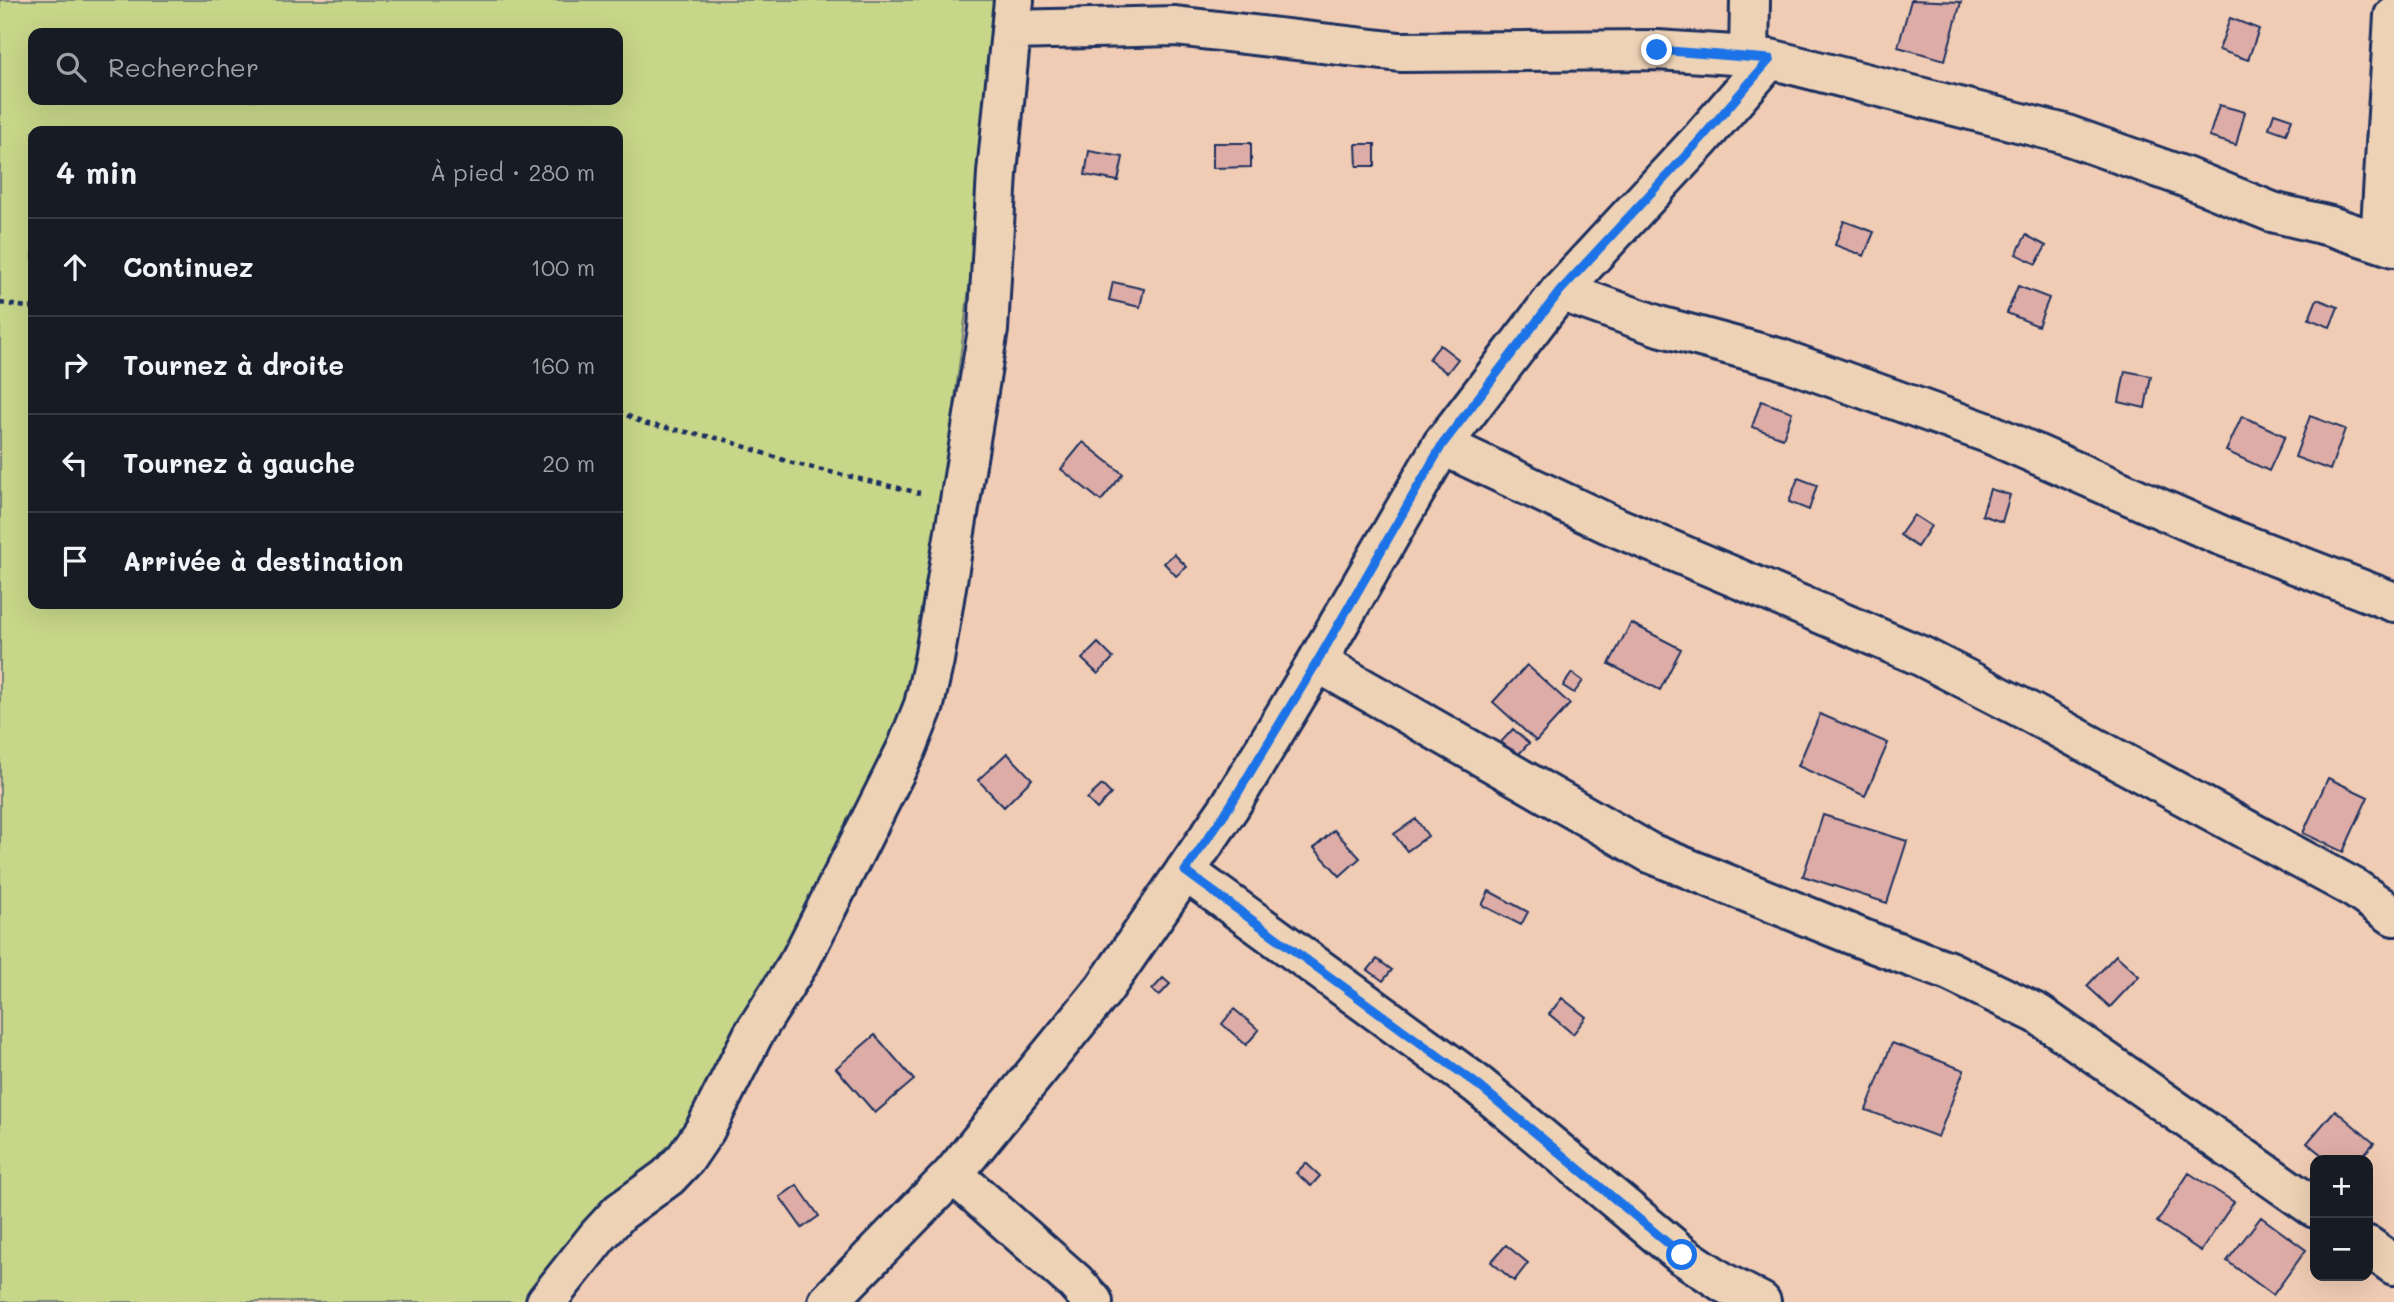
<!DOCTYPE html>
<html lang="fr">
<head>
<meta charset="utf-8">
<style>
	:root { --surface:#171b24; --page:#242831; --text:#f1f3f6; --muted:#9ea1a6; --line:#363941 }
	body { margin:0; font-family:Mali,sans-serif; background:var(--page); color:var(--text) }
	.controls { position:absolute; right:21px; bottom:21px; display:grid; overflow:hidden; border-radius:14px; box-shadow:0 7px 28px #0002 }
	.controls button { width:63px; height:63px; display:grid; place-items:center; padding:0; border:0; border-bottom:2px solid var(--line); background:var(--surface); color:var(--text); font:35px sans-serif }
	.stop { position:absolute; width:21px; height:21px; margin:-16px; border:5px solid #1a73e8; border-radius:50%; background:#fff }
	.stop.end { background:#1a73e8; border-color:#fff; box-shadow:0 2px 7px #0008 }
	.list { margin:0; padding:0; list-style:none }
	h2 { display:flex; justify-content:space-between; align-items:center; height:91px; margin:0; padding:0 28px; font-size:30px }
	h2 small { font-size:23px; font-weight:400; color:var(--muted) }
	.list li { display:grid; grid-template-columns:46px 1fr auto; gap:21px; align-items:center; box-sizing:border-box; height:98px; padding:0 28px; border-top:2px solid var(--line) }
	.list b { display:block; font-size:26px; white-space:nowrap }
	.list em { font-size:23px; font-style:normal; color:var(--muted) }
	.icon { flex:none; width:38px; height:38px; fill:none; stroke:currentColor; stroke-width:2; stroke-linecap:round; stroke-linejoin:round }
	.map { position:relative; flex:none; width:2394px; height:1302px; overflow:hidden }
	.search { position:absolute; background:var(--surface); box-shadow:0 7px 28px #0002; left:28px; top:28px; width:595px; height:77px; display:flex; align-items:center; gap:18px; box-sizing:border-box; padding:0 24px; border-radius:14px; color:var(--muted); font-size:26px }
	.panel { position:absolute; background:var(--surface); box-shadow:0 7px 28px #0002; left:28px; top:126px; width:595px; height:483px; border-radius:14px }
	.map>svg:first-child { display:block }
</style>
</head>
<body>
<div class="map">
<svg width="2394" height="1302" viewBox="0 0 2394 1302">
	<rect width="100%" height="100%" fill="#f1ccb4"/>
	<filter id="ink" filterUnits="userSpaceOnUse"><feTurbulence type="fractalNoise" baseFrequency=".0143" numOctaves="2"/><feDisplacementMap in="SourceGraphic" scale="14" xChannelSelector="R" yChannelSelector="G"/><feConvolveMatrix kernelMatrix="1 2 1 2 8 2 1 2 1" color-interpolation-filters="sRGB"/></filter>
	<g filter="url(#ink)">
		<!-- green -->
		<path fill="#c8d689" stroke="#728274" stroke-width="2" fill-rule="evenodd" d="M0 0H1001L985 160 923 653 806 943 620 1220 552 1302H0ZM33 33H618V100H33ZM33 131H618V604H33Z"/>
		<!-- building -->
		<path fill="#ddaca6" stroke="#1b2f5e" stroke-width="2" d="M1911 0 1961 2 1945 60 1898 47Z
			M2230 18 2259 29 2248 60 2219 50Z
			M2219 105 2245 112 2236 145 2209 137Z
			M2274 113 2292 119 2286 134 2269 128Z
			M1213 143H1251V167L1213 168Z
			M1356 144H1375V166H1357Z
			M1089 151 1123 157 1118 181 1085 175Z
			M1844 221 1874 232 1864 256 1835 245Z
			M2026 235 2046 246 2036 264 2016 254Z
			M1113 282 1144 289 1140 307 1109 300Z
			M2018 286 2049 298 2038 326 2007 313Z
			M2317 299 2338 307 2330 327 2309 319Z
			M1440 345 1458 359 1447 373 1429 359Z
			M2125 371 2151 376 2145 408 2119 402Z
			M1761 401 1792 412 1783 438 1752 427Z
			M2242 416 2285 436 2269 471 2226 451Z
			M2310 416 2345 429 2330 470 2295 457Z
			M1083 442 1123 474 1101 501 1061 469Z
			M1798 478 1817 485 1809 510 1789 502Z
			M1990 489 2010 495 2002 522 1982 515Z
			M1914 515 1931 526 1917 547 1900 535Z
			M1174 554 1187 567 1176 576 1164 563Z
			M1631 623 1681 649 1660 690 1609 664Z
			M1098 643 1113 658 1098 674 1082 659Z
			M1527 665 1570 704 1536 741 1493 702Z
			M1572 673 1583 681 1574 693 1563 686Z
			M1820 714 1888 743 1865 796 1798 766Z
			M1513 729 1529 743 1518 755 1501 742Z
			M1007 753 1032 779 1004 807 978 780Z
			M2328 778 2368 797 2343 852 2303 833Z
			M1102 785 1111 794 1097 809 1087 799Z
			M1823 815 1907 841 1887 903 1803 876Z
			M1416 819 1428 836 1407 851 1394 834Z
			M1334 830 1360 858 1340 876 1314 848Z
			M1489 891 1528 912 1521 925 1482 905Z
			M2116 955 2139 976 2110 1007 2087 986Z
			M1377 959 1392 970 1383 981 1368 970Z
			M1163 978 1170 984 1159 996 1152 990Z
			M1562 998 1586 1017 1573 1034 1549 1014Z
			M1234 1009 1259 1030 1246 1045 1222 1024Z
			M875 1035 914 1080 875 1113 836 1068Z
			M1892 1043 1964 1070 1938 1137 1866 1110Z
			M2335 1110 2374 1143 2359 1160H2328L2307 1143Z
			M1306 1163 1320 1176 1311 1186 1296 1173Z
			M2189 1173 2234 1202 2201 1251 2157 1222Z
			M797 1185 819 1216 802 1228 780 1197Z
			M2261 1217 2306 1250 2273 1295 2227 1261Z
			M1506 1245 1528 1263 1514 1281 1491 1262Z"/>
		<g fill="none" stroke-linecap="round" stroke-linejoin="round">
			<defs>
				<path id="minor" d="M1750 0 1749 56 1770 59 2061 133 2185 177 2272 212 2330 226 2394 247
					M1011 30 1175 26 1400 52 1657 50 1749 56
					M2380 242 2394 16
					M1560 291 1659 326 1778 358 1988 433 2220 535 2394 602
					M1442 445 1609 524 1921 656 2020 707 2354 888 2394 916
					M1317 662 1650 853 1873 943 1949 971 2038 1014 2315 1208
					M1185 871 1478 1085 1682 1255 1724 1283 1761 1302
					M953 1174 1075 1282 1093 1302
					M2368 1246 2394 1265
					M546 1302 598 1236 620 1212 668 1177 686 1158 705 1130 753 1035 801 959 907 748 924 705 934 660 988 330 997 173 1014 0
					M828 1302 953 1174 1104 989 1230 806 1317 662 1442 445 1560 291 1700 140 1770 59"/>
			</defs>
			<!-- minor casing -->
			<use href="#minor" stroke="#1b2f5e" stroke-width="44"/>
			<!-- path -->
			<path stroke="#1b2f5e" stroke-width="4.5" stroke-dasharray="5 5" stroke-linecap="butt" d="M0 303 33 308
				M618 411 643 423 726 440 792 463 920 493"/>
			<!-- minor -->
			<use href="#minor" stroke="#eed2b5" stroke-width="38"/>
		</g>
	</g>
	<g fill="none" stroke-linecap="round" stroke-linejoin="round" filter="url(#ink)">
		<!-- route -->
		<path stroke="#1a73e8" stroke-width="9" d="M1657 50 1770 59 1700 140 1560 291 1442 445 1317 662 1230 806 1185 871 1478 1085 1682 1255"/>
	</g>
</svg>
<div class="controls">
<button>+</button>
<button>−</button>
</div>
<div class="stop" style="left:1682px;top:1255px"></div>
<div class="stop end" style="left:1657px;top:50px"></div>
<div class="search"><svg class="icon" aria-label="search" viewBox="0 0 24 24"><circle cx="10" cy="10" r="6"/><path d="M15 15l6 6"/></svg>Rechercher</div>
<section class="panel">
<h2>4 min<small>À pied · 280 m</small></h2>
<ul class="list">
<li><svg class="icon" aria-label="ahead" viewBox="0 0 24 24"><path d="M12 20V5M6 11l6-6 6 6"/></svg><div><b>Continuez</b></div><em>100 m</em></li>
<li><svg class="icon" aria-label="right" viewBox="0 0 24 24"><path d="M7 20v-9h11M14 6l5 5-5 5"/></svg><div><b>Tournez à droite</b></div><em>160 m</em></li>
<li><svg class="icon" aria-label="left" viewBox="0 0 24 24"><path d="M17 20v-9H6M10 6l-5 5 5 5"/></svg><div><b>Tournez à gauche</b></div><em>20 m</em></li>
<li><svg class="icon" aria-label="arrive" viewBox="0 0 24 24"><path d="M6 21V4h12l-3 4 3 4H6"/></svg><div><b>Arrivée à destination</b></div></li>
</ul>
</section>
</div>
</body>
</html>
